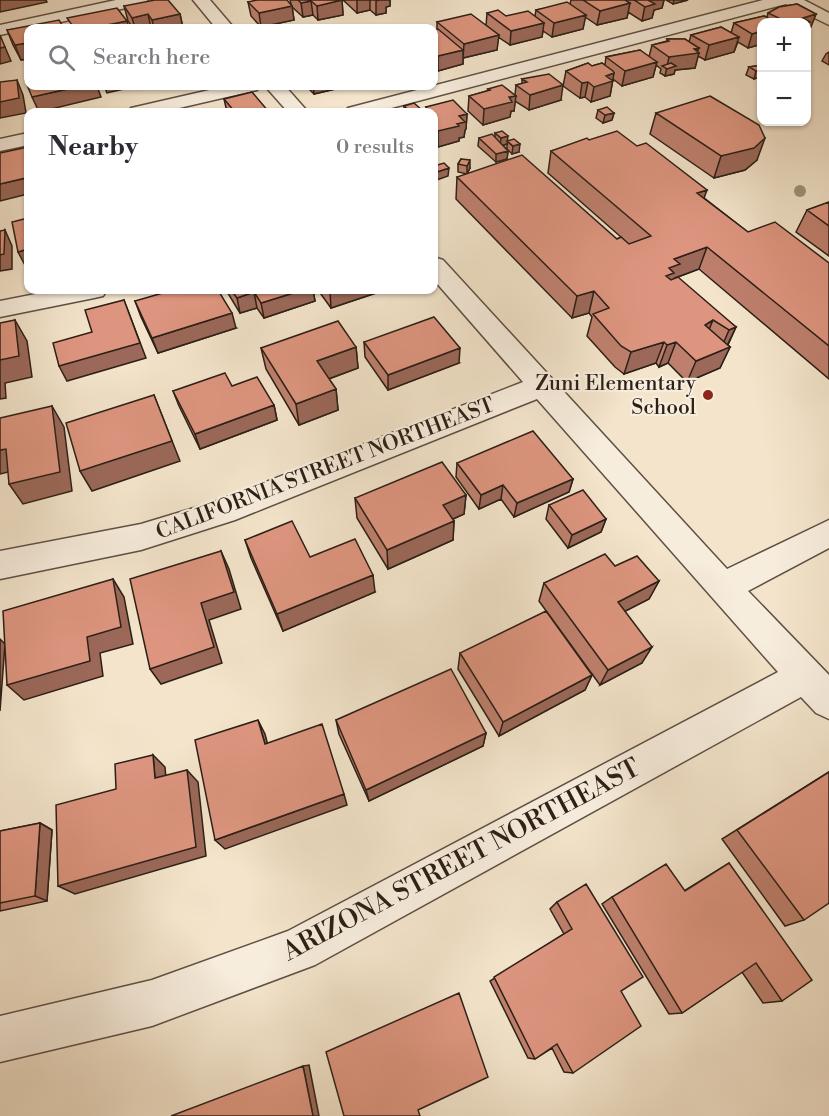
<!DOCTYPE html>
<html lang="en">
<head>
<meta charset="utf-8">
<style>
	:root { --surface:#fff; --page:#f7f7f7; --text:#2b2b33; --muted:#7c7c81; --line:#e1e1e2 }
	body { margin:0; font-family:"Libre Bodoni",serif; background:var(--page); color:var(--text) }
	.controls { position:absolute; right:18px; top:18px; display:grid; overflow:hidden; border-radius:12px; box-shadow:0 2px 4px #0004 }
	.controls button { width:54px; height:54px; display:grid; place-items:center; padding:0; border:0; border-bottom:2px solid var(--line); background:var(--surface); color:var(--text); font:30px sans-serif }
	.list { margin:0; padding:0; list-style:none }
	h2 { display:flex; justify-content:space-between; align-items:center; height:78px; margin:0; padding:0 24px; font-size:26px }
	h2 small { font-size:20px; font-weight:400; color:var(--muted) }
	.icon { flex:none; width:33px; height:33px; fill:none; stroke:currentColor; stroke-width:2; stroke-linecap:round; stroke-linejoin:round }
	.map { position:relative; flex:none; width:829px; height:1116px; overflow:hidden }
	.search { position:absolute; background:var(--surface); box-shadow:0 2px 4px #0004; left:24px; top:24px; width:414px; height:66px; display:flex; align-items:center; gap:15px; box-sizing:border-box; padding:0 21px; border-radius:12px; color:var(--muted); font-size:22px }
	.panel { position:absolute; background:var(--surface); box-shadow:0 2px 4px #0004; left:24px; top:108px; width:414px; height:186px; border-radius:12px }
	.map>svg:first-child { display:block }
</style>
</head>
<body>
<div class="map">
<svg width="829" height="1116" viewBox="0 0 829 1116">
	<rect width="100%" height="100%" fill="#f3e4cb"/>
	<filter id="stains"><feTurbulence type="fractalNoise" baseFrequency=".00333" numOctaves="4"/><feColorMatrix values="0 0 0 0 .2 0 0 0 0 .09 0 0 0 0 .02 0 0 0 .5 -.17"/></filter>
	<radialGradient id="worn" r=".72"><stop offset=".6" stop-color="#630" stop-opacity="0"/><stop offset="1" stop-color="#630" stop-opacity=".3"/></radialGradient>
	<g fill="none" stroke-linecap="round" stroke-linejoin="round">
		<defs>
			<path id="minor" d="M116 0H148L140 5 0 35V25Z
				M193 0H210L234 28H216Z
				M763 0H804L829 13V25L786 4 376 112H345L348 108Z
				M227 86H260L257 90 162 112H128L131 108Z
				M265 86H285L308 112H288Z
				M28 133V145L0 151V139Z
				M434 257 443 260 727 569 829 520V548L748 591 829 675V719L816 713 801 697 315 965 152 1026 0 1062V1016L152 980 288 931 778 672 537 399 235 520 141 550 0 579V551L141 524 217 501 523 382 434 280Z
				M56 290H107L103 296 94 298 0 317V301Z"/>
		</defs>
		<!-- minor casing -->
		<use href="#minor" stroke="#5e5044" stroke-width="3"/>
		<!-- minor -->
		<use href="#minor" fill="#f7eddd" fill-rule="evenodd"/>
	</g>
	<!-- trees -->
	<circle fill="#9d937d" cx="800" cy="191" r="6"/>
	<!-- wall -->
	<path fill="#be806d" stroke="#2c1f17" stroke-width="1.5" d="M290 0H342L343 15 318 20 313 15 303 17 292 7 294 20 261 27 251 16 248 2 291 4Z
		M343 0H390V6L386 7V13L376 15 370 10 357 13Z
		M571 0H664L662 8 654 10 652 18 642 21 628 12 627 18 597 25 585 17 583 29 552 37 543 31 542 37 510 45 498 37 497 50 463 58V64L438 71 434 67V30H437V22L486 26 487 13 506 16H535L536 10 570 4Z
		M666 0H688L673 4Z
		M797 4 816 14 810 29 807 30V32V22H762V44L748 48 738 42 734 52 705 60 698 56 695 68 675 70 674 74 665 76 660 73 661 69 656 65 653 77 622 86 613 79 610 96 591 102 585 97 580 98 563 86 566 71 588 63 592 66 602 63 605 65 606 57 640 50 649 57 652 45 667 41V39H685L689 42 691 35 721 27 731 33 734 23 764 16 767 17 768 13 779 7Z
		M124 6 180 14 183 28H133L128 21Z
		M28 28V59L21 60 13 45 7 30Z
		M829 52V65L822 61 826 54Z
		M762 65V76L754 79 746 75 749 67Z
		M522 79 561 100 529 110 515 101 514 111H511L510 117 483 125 468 111 469 96 487 91 488 89 515 95 516 85 522 84Z
		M306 86H348L314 94Z
		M224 99 269 112H227Z
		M404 106 423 111 426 110V107L467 114 466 129 465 130 464 137 459 138V141L438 147 434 143V112H404Z
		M598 110 614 113 612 120 603 123 596 118Z
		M656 113 757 160 745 170 714 178 650 134Z
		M495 133 507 144 503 145 508 151 507 159 496 162 478 146 479 138 495 137Z
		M589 140 704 198 748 232 829 263V379L699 269 675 278 736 327 728 345 730 347 720 368 687 382 668 363 659 367 656 363 624 374 615 367 587 336 592 317 589 313 572 318 456 199 457 177 617 239 621 237 548 173 551 151Z
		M507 141 519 152 512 154 507 149Z
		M461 159 470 168 467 174 458 172V164Z
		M829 202V256L796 232 807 210Z
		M226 290H313L315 301 264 318 257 308 240 313Z
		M318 290H385L331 308Z
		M135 301 236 328 158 353 141 317Z
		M364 342 459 363 388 390 365 357Z
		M356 347 358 368 329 379 336 389 338 410 299 425 266 369 261 348Z
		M232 386 274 405 277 420 200 449 179 406 173 391Z
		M457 463 573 479 569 492 514 517 501 499 479 509 456 477Z
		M466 495 464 514 453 519 454 521 453 540 388 569 357 518 355 498Z
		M549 505 606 519 601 532 568 548 546 519Z
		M245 540 310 557 375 592 283 631 251 558Z
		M615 566 659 581 649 599 625 611 642 663 600 685 539 601 544 583Z
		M460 653 592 675 585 690 499 736 458 669Z
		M336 720 486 733 483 746 369 801 339 734Z
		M829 772 804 920 785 926 722 839Z
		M40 823 52 830 47 901 0 911V831Z
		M729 863 782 1001 763 1003 742 972 682 1013 669 1014 602 904 612 897 684 891Z
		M557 902 621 991 573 1073 564 1072 552 1048 535 1059 528 1058 490 981 564 934 550 909Z"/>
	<!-- shaded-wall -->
	<path fill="#9b6859" stroke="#2c1f17" stroke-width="1.5" d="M0 0H46L47 2 0 12Z
		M342 0 343 15 318 20 317 6Z
		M357 0H370V10L357 13Z
		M379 0H390V6L386 7V13L376 15V1Z
		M646 0H664L662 8 654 10 652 18 642 21Z
		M674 0H688L673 4Z
		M311 1 313 15 303 17 301 3Z
		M630 3 627 18 597 25 600 11Z
		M292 6 294 20 261 27 259 13Z
		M148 14 151 28H135L132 18Z
		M180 14 183 28H154L152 20Z
		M816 14 810 29 807 30V32V22L803 18Z
		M586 15 583 29 552 37 554 23Z
		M127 21 129 28H92Z
		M544 23 542 37 510 45 511 31Z
		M762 31V44L748 48 752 34Z
		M499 35 497 50 463 58 464 44Z
		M739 37 734 52 705 60 709 45Z
		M28 43V59L21 60 15 45Z
		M5 47 11 61 0 64V48Z
		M699 48 697 53H699L695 68 675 70 674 74 665 76 669 57Z
		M463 50V64L438 71V56Z
		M657 62 653 77 622 86 625 71Z
		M762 70V76L754 79 756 71Z
		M614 73 610 96 591 102 594 87 606 76Z
		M17 80 23 95 26 113 0 118V102Z
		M588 82 585 97 580 98 582 83Z
		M563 85 561 100 529 110 530 95Z
		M81 86H97L101 97 39 112 32 97Z
		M104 86H137L107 93Z
		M313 86H348L314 94Z
		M516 96 514 111H511L510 117 483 125 484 109 509 97Z
		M614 113 612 120 603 123 605 115Z
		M467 114 466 129 465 130 464 137 459 138V141L438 147V131L459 116Z
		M508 136 507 144 500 146 501 138Z
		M765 138 757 160 745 170 714 178 721 156Z
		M520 144 519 152 512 154 513 146Z
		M508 151 507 159 496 162V154Z
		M470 160V168L467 174V166Z
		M449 168 448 176 434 181V173Z
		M26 178 28 183V194L0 201V184Z
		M707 190 699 212 697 193Z
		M5 230 12 246V269L0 271V255Z
		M707 247 699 269 675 278 659 298 669 268 674 259Z
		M28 249V266L26 267 18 252Z
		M303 290H313L315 301 264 318 261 303Z
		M338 290H385L331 308 330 292Z
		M594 291 589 313 572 318 577 296Z
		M254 292 257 308 240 313 237 298Z
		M124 300 146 358 67 381 59 366Z
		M232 313 236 328 158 353 152 338Z
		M15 320 27 341 32 377 5 383 6 398 0 399V360Z
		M713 320 704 342 705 325Z
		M736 327 726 348 730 347 720 368 687 382 696 361 720 351 729 330Z
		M664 342 656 363 624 374 631 352Z
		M676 342 668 363 659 367 667 345Z
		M356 347 358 368 320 382 317 361Z
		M460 348 459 363 388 390V375Z
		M336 389 338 410 299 425 296 404Z
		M154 395 180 461 92 491 80 471Z
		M274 405 277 420 200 449 195 434Z
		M52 406 64 427 72 491 23 504 9 484Z
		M6 449 20 469 0 474V450Z
		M573 479 569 492 514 517 517 503Z
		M503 485 501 499 479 509 481 495Z
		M466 495 464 514 442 524 443 505Z
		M606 519 601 532 568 548 572 535Z
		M454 521 453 540 388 569 387 550Z
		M221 551 229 569 241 609 209 620 222 663 161 684 150 669 201 603Z
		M373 575 375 592 283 631 277 614Z
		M113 579 124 597 133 644 100 653 103 676 24 700 7 685Z
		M659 581 649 599 610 619 618 602Z
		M0 639 5 644 0 711Z
		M652 647 642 663 600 685 608 670Z
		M592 675 585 690 499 736 503 722Z
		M258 720 265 734 271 757 265 744Z
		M486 733 483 746 369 801 366 790Z
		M153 755 165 767 167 790 155 778Z
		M187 770 198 782 206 856 75 894 58 886Z
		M344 794 347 805 225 849 215 840Z
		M40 823 52 830 47 901 35 896Z
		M309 1065 319 1116H313L303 1066Z"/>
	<!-- building -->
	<path fill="#dd957f" stroke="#2c1f17" stroke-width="1.5" d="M155 0H168L180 14 152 20 148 14 132 18 124 6Z
		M257 0H287L292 6 259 13 248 2Z
		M298 0H342L317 6 311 1 301 3Z
		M583 0H625L630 3 600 11Z
		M634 0H648L655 4 645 7Z
		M567 2 586 15 554 23 536 10Z
		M797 4 816 14 803 18 810 22 807 23 787 22 768 13 779 7Z
		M117 8 127 21 92 28H74L67 18Z
		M498 10 506 16 528 11 544 23 511 31 487 13Z
		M471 14 499 35 464 44 437 22Z
		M764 16 776 22H762V31L752 34 734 23Z
		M59 20 64 28H28V43L15 45 7 30Z
		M721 27 739 37 709 45 691 35Z
		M438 29 463 50 438 56 434 52V30Z
		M0 35 5 47 0 48Z
		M667 39H685L699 48 694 49 699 53 669 57 652 45 669 41Z
		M640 50 657 62 625 71 606 57Z
		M588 63 592 66 602 63 613 71 614 73 606 76 613 81 594 87 588 82 582 83 566 71Z
		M671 63 676 66 667 69 662 66Z
		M762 65V70L756 71 749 67Z
		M549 74 563 85 530 95 516 85 527 82 522 79Z
		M28 79V86H81L32 97 25 80Z
		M17 80 19 98 0 102V82Z
		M502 85 516 96 509 97 512 102 484 109 469 96 490 90 488 89Z
		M252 92 269 112H235L224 99Z
		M710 96 759 125 765 138 754 148 721 156 656 113Z
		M453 100 467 114 459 116 465 122 457 124 459 126 438 131 434 127V112H421L428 109 426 107Z
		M414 103 423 111 421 112H411L404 106Z
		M607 107 614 113 605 115 598 110Z
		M502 131 508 136 501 138 495 133Z
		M617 131 637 146 646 143 707 190 697 193 748 232 775 222 829 263V346L707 247 674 259 680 264 669 268 674 273 666 276 671 280 678 277 736 327 729 330 713 320 705 325 730 347 696 361 676 342 667 345 664 342 631 352 621 346 593 314 609 308 594 291 577 296 457 177 522 155 617 239 621 237 629 244 651 236 551 151 587 138 589 140Z
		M492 134 508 151 496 154 479 138Z
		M514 139 520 144 513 146 507 141Z
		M28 147V183L26 178 0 184V153Z
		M461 159 470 160 467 166 458 164Z
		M444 163 449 168 434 173V166Z
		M829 202V226L807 210Z
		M28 218V249L18 252 12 222Z
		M5 230 4 254 0 255V231Z
		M173 290H218L232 313 152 338 135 301Z
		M231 290H303L261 303 254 292 237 298Z
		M328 290H338L330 292Z
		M124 300 140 343 59 366 53 343 92 332 85 310Z
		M434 317 460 348 388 375 364 342Z
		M15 320 19 356 0 360V323Z
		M338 321 356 347 317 361 336 389 296 404 261 348Z
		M225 373 232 386 257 377 274 405 195 434 173 391Z
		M154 395 172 441 80 471 66 423Z
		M52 406 60 472 9 484 6 449 0 450V418Z
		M533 431 573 479 517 503 503 485 481 495 457 463Z
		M442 462 466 495 443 505 454 521 387 550 355 498Z
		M583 490 606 519 572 535 549 505Z
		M292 521 310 557 355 539 373 575 277 614 245 540Z
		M221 551 234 592 201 603 214 647 150 669 130 579Z
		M605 554 615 566 637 556 659 581 618 602 652 647 608 670 544 583Z
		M113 579 121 627 87 637 90 661 7 685 3 611Z
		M546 611 592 675 503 722 460 653Z
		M451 669 486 733 366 790 336 720Z
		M258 720 265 744 322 724 344 794 215 840 195 740Z
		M153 755 155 778 187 770 196 847 58 886 56 805 116 789 115 764Z
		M829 772V903L804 920 737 830Z
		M40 823 35 896 0 903V831Z
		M729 863 812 980 782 1001 756 963 682 1013 612 897 666 864 685 891Z
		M586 884 643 977 621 991 641 1026 573 1073 557 1044 535 1059 494 977 572 929 557 902Z
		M459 993 488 1077 418 1110 420 1116H344L326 1052Z
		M303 1066 313 1116H171Z"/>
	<!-- markers -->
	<circle fill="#8f2418" stroke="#f7eddd" stroke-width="2" cx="708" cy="395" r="6"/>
	<g text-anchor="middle" stroke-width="4.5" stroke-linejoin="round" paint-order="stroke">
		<!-- poi labels -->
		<g font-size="21" fill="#2c1f17" stroke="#f7eddd" text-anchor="end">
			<text x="696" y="390">Zuni Elementary<tspan x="696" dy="24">School</tspan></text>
		</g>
		<!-- street labels -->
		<g font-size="21" fill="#2c1f17" stroke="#f7eddd">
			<text transform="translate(325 468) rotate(-21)" y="7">CALIFORNIA STREET NORTHEAST</text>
		</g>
		<!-- near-street labels -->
		<g font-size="26" fill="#2c1f17" stroke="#f7eddd">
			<text transform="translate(461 859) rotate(-28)" y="9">ARIZONA STREET NORTHEAST</text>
		</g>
	</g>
	<rect width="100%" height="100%" filter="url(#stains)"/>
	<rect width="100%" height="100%" fill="url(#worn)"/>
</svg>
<div class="controls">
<button>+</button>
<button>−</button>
</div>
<div class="search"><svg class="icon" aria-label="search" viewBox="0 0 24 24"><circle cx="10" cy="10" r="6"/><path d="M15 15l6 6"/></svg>Search here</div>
<section class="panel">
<h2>Nearby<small>0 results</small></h2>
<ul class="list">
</ul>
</section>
</div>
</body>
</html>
